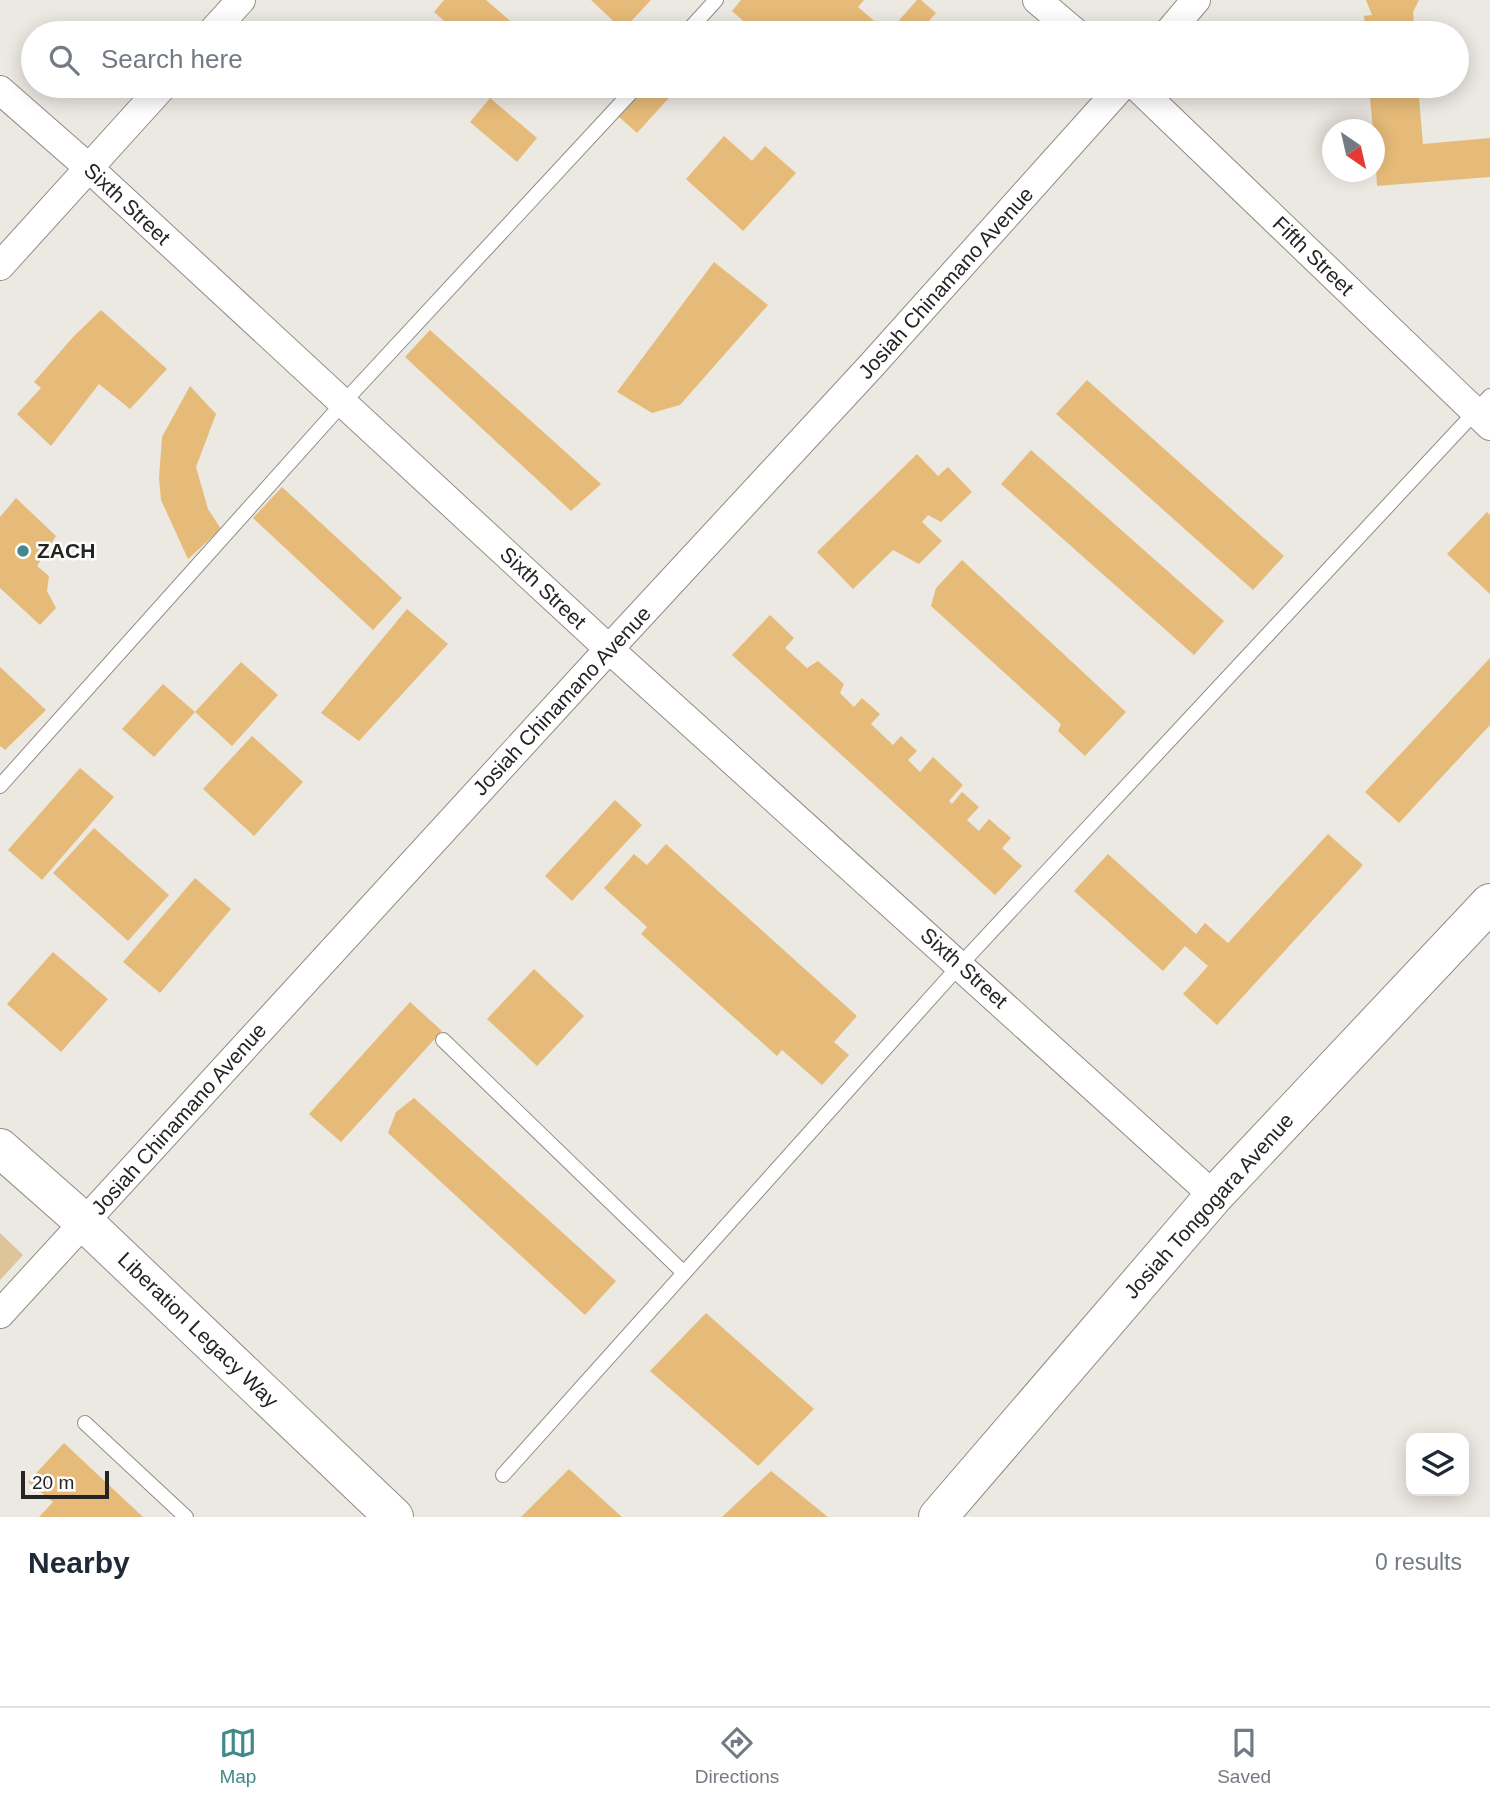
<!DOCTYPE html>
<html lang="en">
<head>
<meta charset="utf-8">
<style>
	:root { --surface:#fff; --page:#f2f2f3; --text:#1f2937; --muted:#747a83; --line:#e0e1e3; --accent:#41898b }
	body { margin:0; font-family:Helvetica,sans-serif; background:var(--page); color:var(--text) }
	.controls { position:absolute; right:21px; bottom:21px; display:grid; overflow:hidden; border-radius:14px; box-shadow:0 4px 18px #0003 }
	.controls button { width:63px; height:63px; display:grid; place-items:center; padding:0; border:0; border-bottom:2px solid var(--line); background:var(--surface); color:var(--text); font:35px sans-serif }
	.compass { position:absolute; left:1322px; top:119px; width:63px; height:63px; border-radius:50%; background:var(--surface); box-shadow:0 4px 18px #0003; rotate:146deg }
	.scale { position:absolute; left:21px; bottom:18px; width:88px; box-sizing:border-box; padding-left:7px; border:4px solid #262422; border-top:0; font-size:19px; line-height:24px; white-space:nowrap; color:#262422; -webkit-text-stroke:5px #fff; paint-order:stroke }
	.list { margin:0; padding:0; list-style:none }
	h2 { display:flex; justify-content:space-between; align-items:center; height:91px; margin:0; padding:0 28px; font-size:30px }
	h2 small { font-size:23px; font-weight:400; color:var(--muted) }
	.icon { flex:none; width:38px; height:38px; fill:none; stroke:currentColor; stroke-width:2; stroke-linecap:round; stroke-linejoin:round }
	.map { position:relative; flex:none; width:1490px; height:1517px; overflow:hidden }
	.search { position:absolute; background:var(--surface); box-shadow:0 4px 18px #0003; left:21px; right:21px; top:21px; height:77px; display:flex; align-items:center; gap:18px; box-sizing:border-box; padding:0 24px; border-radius:38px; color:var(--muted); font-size:26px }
	.sheet { height:189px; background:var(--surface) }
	nav { display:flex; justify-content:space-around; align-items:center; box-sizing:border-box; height:98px; border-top:2px solid var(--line); background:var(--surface); font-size:19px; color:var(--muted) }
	nav a { display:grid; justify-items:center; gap:4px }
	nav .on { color:var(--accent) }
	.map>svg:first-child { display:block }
</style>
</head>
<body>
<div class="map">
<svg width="1490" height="1517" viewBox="0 0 1490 1517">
	<rect width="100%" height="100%" fill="#ece8e2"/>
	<!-- green -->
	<path fill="#dfc399" d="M0 1233 23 1255 0 1280Z"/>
	<!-- building -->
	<path fill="#e6bb79" d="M444 0H486L524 33H458L434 12Z
		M591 0H651L623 30Z
		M741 0H864L858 7 888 33 917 0H921L936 13 918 33H757L732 11Z
		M1366 0H1419L1413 12 1414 23 1430 22 1431 33H1366L1364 16 1372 15Z
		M519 86H534L528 94Z
		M646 86H673L677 89 637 133 618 116Z
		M1369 86H1418L1423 144 1490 138V177L1377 186 1374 130H1373Z
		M490 98 537 138 517 162 470 122Z
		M724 136 752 161 765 146 796 173 743 231 686 179Z
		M714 262 768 305 680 405 652 413 617 392Z
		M101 310 167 369 130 409 99 384 51 446 17 414 41 388 34 382 73 337Z
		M430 330 601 484 571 511 405 357Z
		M1087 380 1284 556 1253 590 1056 414Z
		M190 386 216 414 196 467 208 509 221 529 188 559 161 500 159 478 162 437Z
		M1031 450 1224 621 1194 655 1001 484Z
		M917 454 938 476 948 467 972 492 941 522 928 515 922 522 942 541 919 564 893 550 853 589 817 552Z
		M282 487 402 598 373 630 253 518Z
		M16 498 56 536 37 566 49 576 47 591 56 608 40 625 0 588V517Z
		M1487 512 1490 515V594L1447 554Z
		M962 560 1126 712 1085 756 1058 731 1061 724 931 606 936 588Z
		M407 609 448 644 359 741 321 713Z
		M770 615 794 638 785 648 807 668 818 661 844 684 840 693 854 707 862 698 880 714 871 724 893 745 901 736 917 751 908 760 920 772 933 757 963 785 949 801 952 804 962 792 979 807 967 820 979 831 989 819 1011 838 1002 848 1022 866 995 895 732 655Z
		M1490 658V725L1399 823 1365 792Z
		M241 662 278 695 232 746 195 712Z
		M0 667 46 710 5 750 0 746Z
		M163 684 195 712 154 757 122 729Z
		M252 736 303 782 254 836 203 789Z
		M80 768 114 797 42 880 8 850Z
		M615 800 642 825 572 901 545 876Z
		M94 828 169 895 128 941 53 873Z
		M1328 834 1363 865 1217 1025 1183 994 1208 966 1185 946 1163 971 1074 891 1108 854 1196 934 1205 923 1228 943Z
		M666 844 857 1016 834 1042 849 1055 822 1085 782 1050 777 1056 641 934 647 927 604 888 634 854 647 865Z
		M195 878 231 909 160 993 123 962Z
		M53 952 108 999 61 1052 7 1004Z
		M534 969 584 1016 537 1066 487 1019Z
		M410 1002 442 1031 341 1142 309 1114Z
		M414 1098 616 1281 585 1315 388 1133 396 1112Z
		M706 1313 814 1409 758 1466 650 1371Z
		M64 1443 143 1517H39L53 1502 28 1482Z
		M569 1469 622 1517H521Z
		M771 1471 828 1517H722Z"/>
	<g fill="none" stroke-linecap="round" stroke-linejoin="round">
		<defs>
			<path id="lane" d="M686 33 716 0
				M0 786 343 403 637 86
				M443 1040 684 1273
				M85 1423 186 1517
				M503 1475 960 965 1490 396"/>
			<path id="street" d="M1037 0 1076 33
				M211 33 241 0
				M1168 33 1196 0
				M1136 86 1490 426
				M0 90 89 168 609 649 1214 1196
				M0 266 163 86
				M0 1314 609 649 871 366 1122 86"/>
			<path id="secondary" d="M0 1148 84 1222 394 1517
				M938 1517 1214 1196 1490 903"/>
		</defs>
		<!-- lane casing -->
		<use href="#lane" stroke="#908c86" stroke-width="16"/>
		<!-- street casing -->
		<use href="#street" stroke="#908c86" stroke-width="30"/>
		<!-- secondary casing -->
		<use href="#secondary" stroke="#908c86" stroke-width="40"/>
		<!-- lane -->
		<use href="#lane" stroke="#fff" stroke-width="14"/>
		<!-- street -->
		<use href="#street" stroke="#fff" stroke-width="28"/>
		<!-- secondary -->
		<use href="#secondary" stroke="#fff" stroke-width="38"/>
	</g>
	<!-- markers -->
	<circle fill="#41898b" stroke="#fff" stroke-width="2.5" cx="23" cy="551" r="7"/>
	<g text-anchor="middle" stroke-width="5" stroke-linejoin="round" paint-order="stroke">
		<!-- street labels -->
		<g font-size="21" fill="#262422" stroke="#fff">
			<text transform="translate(127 204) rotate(43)" y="7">Sixth Street</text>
			<text transform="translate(1313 256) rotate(44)" y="7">Fifth Street</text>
			<text transform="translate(946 283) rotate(-48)" y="7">Josiah Chinamano Avenue</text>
			<text transform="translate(543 588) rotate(43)" y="7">Sixth Street</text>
			<text transform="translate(562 701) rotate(-47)" y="7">Josiah Chinamano Avenue</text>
			<text transform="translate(964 968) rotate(42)" y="7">Sixth Street</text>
			<text transform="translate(179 1119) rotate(-48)" y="7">Josiah Chinamano Avenue</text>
			<text transform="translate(1209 1206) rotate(-48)" y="7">Josiah Tongogara Avenue</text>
			<text transform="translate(198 1330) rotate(44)" y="7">Liberation Legacy Way</text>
		</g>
		<!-- poi labels -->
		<g font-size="21" font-weight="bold" fill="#262422" stroke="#fff" text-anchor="start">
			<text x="37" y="558">ZACH</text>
		</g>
	</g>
</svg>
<div class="controls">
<button><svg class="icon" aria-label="layers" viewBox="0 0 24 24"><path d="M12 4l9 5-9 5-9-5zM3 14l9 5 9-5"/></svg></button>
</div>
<svg class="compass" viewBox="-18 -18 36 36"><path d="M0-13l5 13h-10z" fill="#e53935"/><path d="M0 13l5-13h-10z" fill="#747a83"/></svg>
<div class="scale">20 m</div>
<div class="search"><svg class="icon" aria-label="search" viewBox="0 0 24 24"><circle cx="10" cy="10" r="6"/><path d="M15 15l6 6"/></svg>Search here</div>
</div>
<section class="sheet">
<h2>Nearby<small>0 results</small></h2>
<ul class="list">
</ul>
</section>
<nav>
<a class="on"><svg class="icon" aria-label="map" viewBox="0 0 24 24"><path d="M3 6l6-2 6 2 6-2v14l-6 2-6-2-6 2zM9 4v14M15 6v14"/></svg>Map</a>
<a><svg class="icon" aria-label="directions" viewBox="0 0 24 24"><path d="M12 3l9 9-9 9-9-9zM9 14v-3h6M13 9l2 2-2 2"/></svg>Directions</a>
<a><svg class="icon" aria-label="saved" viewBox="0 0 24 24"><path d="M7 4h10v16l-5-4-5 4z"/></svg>Saved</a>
</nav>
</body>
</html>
